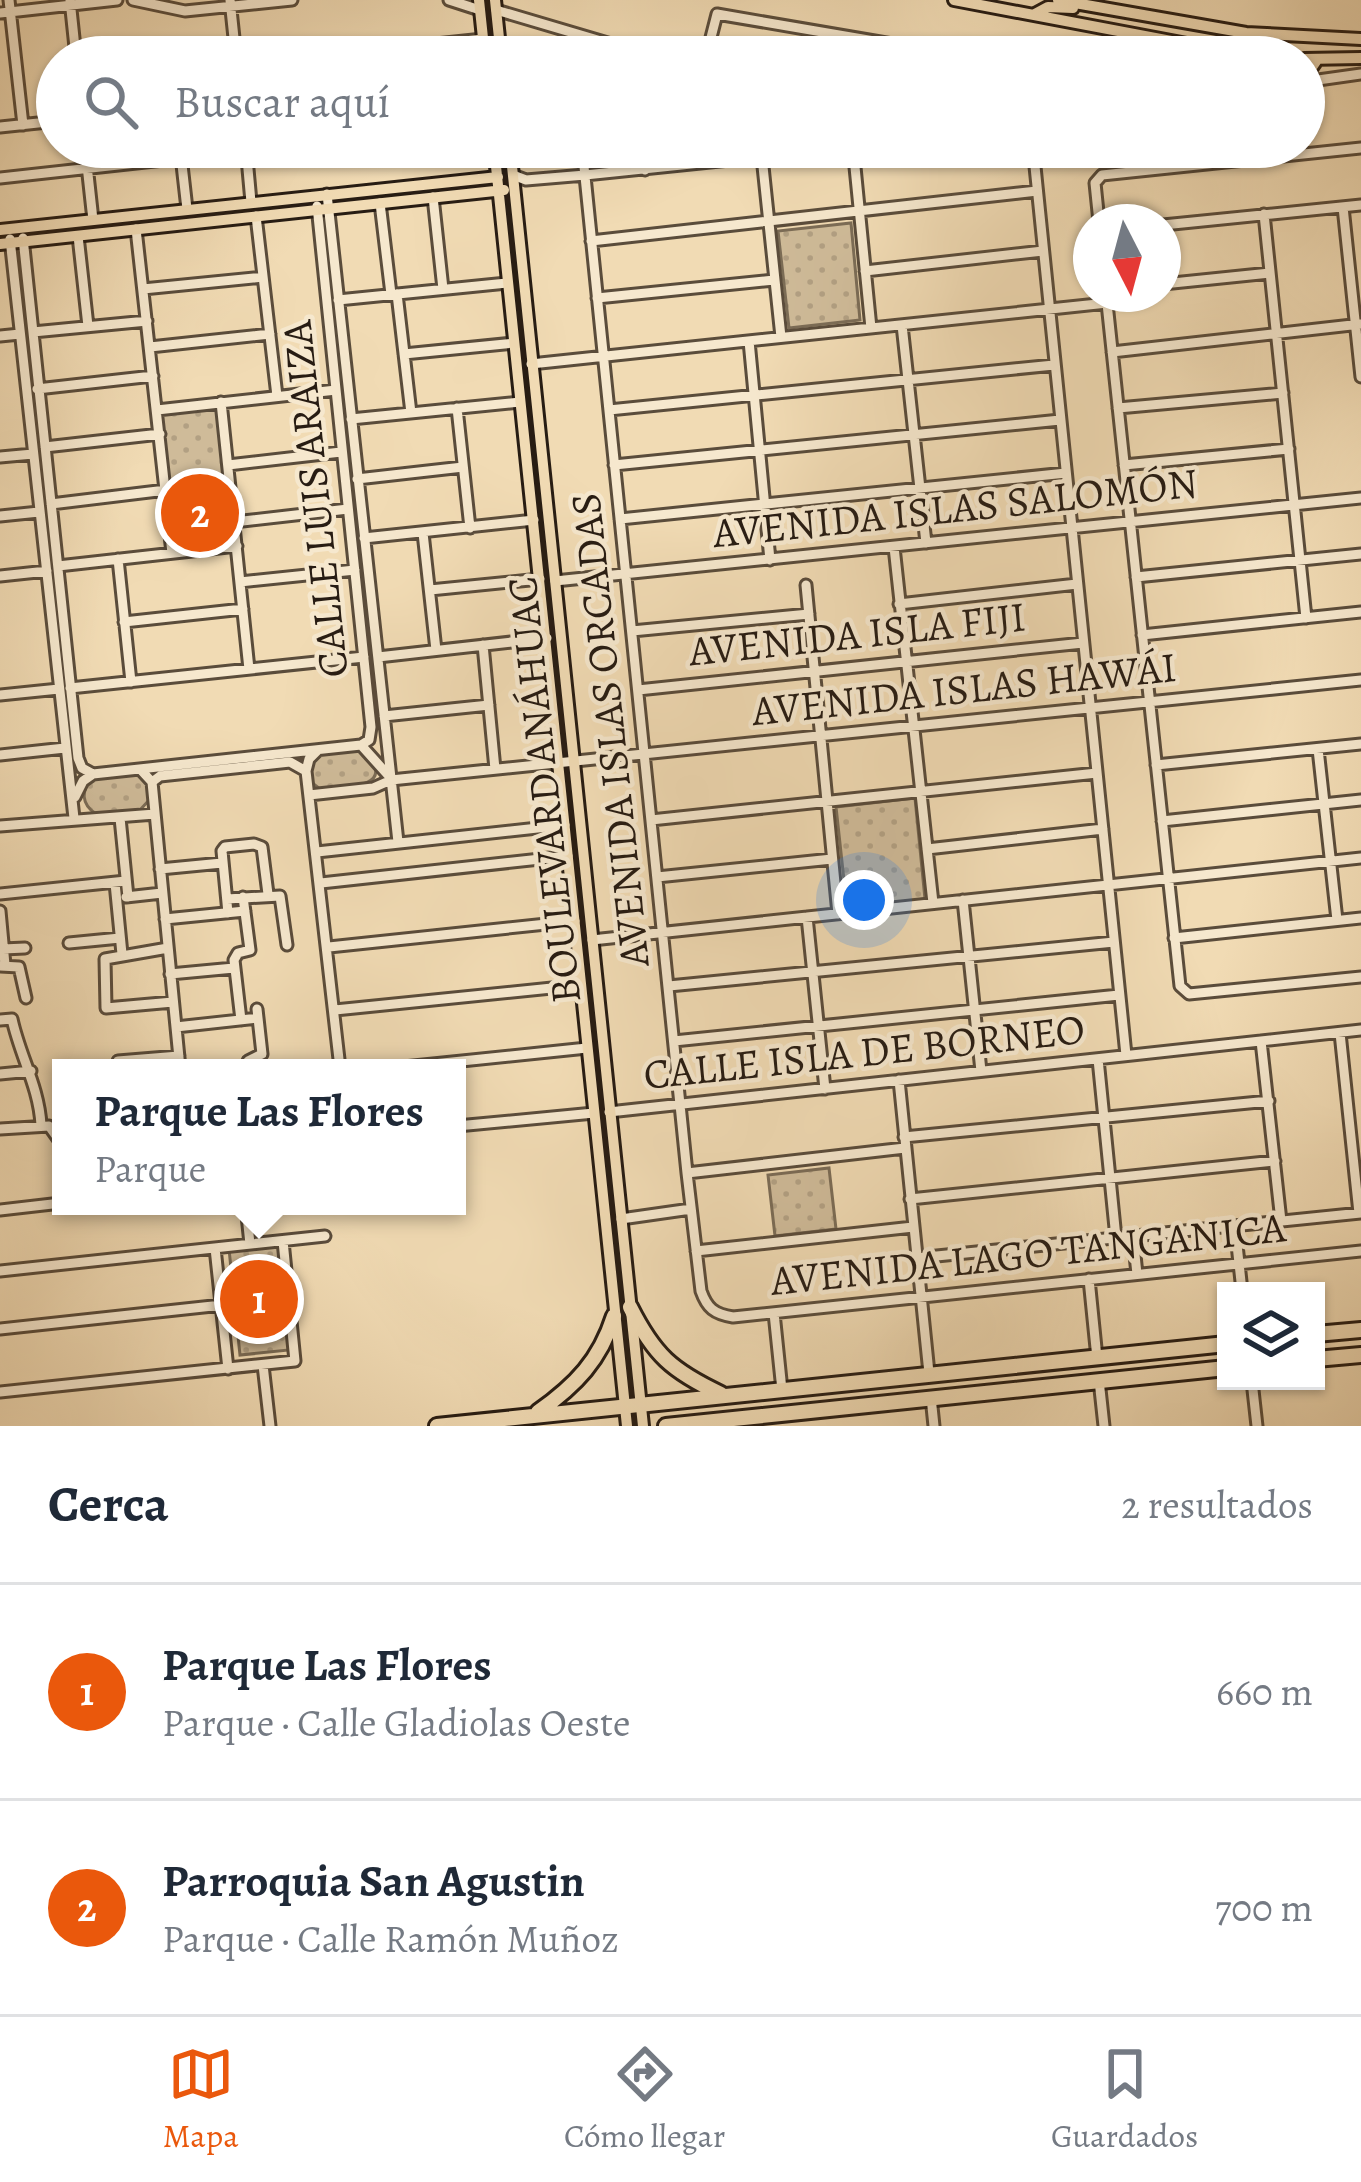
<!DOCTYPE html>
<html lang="es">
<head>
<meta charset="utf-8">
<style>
	:root { --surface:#fff; --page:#f2f2f3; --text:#1f2937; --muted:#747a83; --line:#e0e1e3; --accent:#ea580c }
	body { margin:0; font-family:Alegreya,serif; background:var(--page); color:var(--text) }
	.controls { position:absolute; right:36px; bottom:36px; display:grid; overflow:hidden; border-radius:0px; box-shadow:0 3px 9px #0004 }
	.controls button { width:108px; height:108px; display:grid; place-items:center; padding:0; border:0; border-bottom:3px solid var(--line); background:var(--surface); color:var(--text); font:60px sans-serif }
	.compass { position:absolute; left:1073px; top:204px; width:108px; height:108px; border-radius:50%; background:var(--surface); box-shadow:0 3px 9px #0004; rotate:174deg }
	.you { position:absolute; left:864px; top:900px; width:42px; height:42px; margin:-30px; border:9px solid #fff; border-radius:50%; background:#1a73e8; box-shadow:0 0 0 18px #1a73e833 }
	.badge { display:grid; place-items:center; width:78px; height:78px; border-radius:50%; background:var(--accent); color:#fff; font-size:39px; font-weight:700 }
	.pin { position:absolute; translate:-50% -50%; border:6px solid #fff; box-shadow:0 3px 12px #0006 }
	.popup { position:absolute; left:52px; top:1059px; width:414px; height:156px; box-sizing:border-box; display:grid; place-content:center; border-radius:0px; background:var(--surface); filter:drop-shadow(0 3px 9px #0005); font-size:39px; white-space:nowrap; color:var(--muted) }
	.popup b { font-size:45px; color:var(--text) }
	.popup::after { content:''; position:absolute; left:50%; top:100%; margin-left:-24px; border:24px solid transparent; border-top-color:var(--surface) }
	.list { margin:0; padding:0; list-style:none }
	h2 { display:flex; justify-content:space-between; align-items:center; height:156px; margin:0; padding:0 48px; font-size:51px }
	h2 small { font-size:39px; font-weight:400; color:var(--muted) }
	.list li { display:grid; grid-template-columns:78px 1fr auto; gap:36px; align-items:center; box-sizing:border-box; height:216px; padding:0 48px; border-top:3px solid var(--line) }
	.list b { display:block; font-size:45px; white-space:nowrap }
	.list p { margin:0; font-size:39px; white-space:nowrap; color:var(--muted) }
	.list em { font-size:39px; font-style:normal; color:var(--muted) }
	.icon { flex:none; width:66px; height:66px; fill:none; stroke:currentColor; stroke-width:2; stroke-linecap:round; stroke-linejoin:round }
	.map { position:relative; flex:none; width:1361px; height:1426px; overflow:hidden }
	.search { position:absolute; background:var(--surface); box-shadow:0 3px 9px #0004; left:36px; right:36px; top:36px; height:132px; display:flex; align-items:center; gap:30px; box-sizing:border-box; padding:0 42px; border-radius:66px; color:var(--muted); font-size:45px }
	.sheet { height:588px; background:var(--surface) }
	nav { display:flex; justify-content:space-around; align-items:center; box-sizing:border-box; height:168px; border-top:3px solid var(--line); background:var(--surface); font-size:33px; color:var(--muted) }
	nav a { display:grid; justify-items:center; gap:6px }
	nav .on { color:var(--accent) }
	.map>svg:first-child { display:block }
</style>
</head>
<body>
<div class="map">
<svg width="1361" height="1426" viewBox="0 0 1361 1426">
	<defs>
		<pattern id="park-dots" width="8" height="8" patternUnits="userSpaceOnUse" patternTransform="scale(3)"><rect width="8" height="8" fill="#cfbb99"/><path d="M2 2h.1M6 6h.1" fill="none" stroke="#b2a083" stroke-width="1.8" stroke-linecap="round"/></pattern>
	</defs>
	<rect width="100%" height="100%" fill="#f1dbb4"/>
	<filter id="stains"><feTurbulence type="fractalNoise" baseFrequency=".00167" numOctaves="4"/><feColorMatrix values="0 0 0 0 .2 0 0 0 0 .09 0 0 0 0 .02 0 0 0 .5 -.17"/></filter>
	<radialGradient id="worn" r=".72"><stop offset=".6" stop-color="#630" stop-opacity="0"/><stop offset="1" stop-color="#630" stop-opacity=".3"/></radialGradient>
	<!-- park -->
	<path fill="url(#park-dots)" stroke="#7b6c56" stroke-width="3" d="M851 223 860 320 789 328 778 231Z
		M217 405 229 543 173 548 158 413Z
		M360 749C403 787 347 788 320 789L311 782 310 763 321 752Z
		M138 773 148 781 151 798 139 811 96 814C81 804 81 791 92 778Z
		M915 798 925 899 847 908 836 807Z
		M829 1168 836 1229 775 1236 768 1175Z
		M278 1244 289 1350 240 1355 229 1249Z"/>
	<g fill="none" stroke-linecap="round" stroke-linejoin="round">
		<defs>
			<path id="minor" d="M9 0 23 125
				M70 0 76 57
				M133 0 185 11 292 0
				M230 0 236 57
				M449 0 480 10
				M496 10 655 57
				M0 13 117 0
				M500 49 526 57
				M313 57 483 39
				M706 57 717 14 968 57
				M1304 82 1361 74
				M0 127 57 121
				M85 147 93 220
				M180 147 187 209
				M246 147 251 202
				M582 147 687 1173 701 1291C707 1308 714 1314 733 1317L1361 1251
				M643 147 645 170
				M853 147 871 328
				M1033 147 1126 1055
				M762 157 781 337
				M513 175 526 180 585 175 857 147
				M0 178 182 158
				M327 194 398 842
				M433 197 443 289
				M380 203 391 294
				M317 206 371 727 369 740 361 745
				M1343 207 1361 377
				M1264 214 1306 618
				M256 216 277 396
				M1099 222 1095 183 1102 175 1361 148
				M1163 225 1361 205
				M136 229 172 553
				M78 236 88 326
				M23 238 78 758 82 768 93 774
				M10 239 74 818
				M591 241 1037 191
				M865 271 1043 251
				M1163 284 1270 273
				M143 289 263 277
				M397 294 411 413
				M1106 294 1180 986 1189 994 1361 977
				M597 298 774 280
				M338 300 507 283
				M902 325 926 543
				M33 332 147 321
				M0 336 20 334
				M749 341 770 560
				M150 347 270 334
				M1112 352 1361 324
				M404 354 514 343
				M531 364 1107 303
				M37 389 153 376
				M221 402 249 669
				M457 408 470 528
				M1118 408 1283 393
				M157 410 336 390
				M609 410 1054 365
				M351 419 520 402
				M45 447 160 434
				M0 457 33 454
				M228 465 341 452
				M614 465 1060 420
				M1124 465 1289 449
				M357 479 463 467
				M51 504 166 490
				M0 516 39 512
				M620 519 1066 473
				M234 522 348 509
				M423 533 436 650
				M364 538 534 520
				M894 547 933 903
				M118 559 131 682
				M58 566 237 546
				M0 576 47 571
				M1136 577 1361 554
				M555 581 1361 498
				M240 582 355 570
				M806 585 838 914
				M430 590 540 579
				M899 604 1077 584
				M124 622 243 609
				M632 631 809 614
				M1142 635 1361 612
				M483 645 495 769
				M378 657 547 638
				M70 688 364 657
				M638 690 1083 643
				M0 695 59 689
				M384 716 489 705
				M361 745 388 775
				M1318 749 1337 920
				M318 750 309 759 306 771 340 1068
				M0 755 65 748
				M1156 765 1361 744
				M140 769 152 782 180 1068
				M152 782 160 776 290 762 306 771
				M309 795 373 788 391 780 1361 680
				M75 797 83 781 93 774 361 745
				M120 818 128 897
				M651 820 1097 773
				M1162 821 1361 800
				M0 826 155 814
				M927 849 1103 829
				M317 852 565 825
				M160 869 222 863
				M657 877 832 859
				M115 883 122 954
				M321 883 568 856
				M0 894 126 881
				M126 897 162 893
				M227 899 280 896 287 945
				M963 900 981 1071
				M0 911 5 965
				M228 913 222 851 225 847 254 844 262 847 268 894
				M807 917 825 1089
				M165 919 245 911
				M1174 938 1361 918
				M592 940 1361 858
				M69 943 120 938
				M329 947 575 921
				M168 948 105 959 106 1008 173 1002
				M3 949 25 948
				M0 966 19 967 26 998
				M170 974 234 968
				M669 986 1114 942
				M335 1010 581 985
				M0 1020 12 1019C20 1056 39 1087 41 1125
				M241 1020 234 960 238 953 250 950 243 897
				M176 1027 258 1018
				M1340 1033 1359 1213
				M674 1041 1119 995
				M1261 1041 1281 1221
				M1098 1059 1116 1238
				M118 1068V1061L179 1056
				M246 1068 248 1061 262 1054 257 1009
				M394 1068 587 1048
				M0 1074 31 1071
				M899 1080 929 1373
				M609 1112 1361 1030
				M457 1126 594 1113
				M0 1129 49 1126 61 1143
				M904 1137 1269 1101
				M687 1173 905 1148
				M910 1199 1275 1161
				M246 1206 250 1244
				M0 1210 61 1203
				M621 1219 691 1209
				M1235 1226 1242 1291
				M1133 1236 1137 1274
				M215 1248 228 1369
				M696 1251 913 1227
				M917 1258 1361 1213
				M0 1271 325 1236
				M1089 1279 1097 1358
				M774 1313 782 1390
				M0 1329 222 1305
				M263 1365 270 1426
				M1099 1380 1104 1426
				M1252 1381 1257 1426
				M0 1392 295 1361 283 1241
				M931 1397 934 1426"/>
			<path id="major" d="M479 0 485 57
				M495 0 501 57
				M954 0 1224 51 1285 57
				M1058 0 1246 33 1361 39
				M1035 14 1048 7 1073 8
				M1304 59 1361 58
				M1304 79 1317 60
				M494 147 627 1426
				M510 147 643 1426
				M0 230 498 177
				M0 244 504 190"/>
			<path id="highway" d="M630 1307C654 1355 672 1371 721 1394
				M1316 1334 1361 1330
				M1316 1359 1361 1355
				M538 1412C576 1385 600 1360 614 1316
				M437 1426 1226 1344
				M666 1426 1226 1368"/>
		</defs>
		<!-- minor casing -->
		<use href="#minor" stroke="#5a4c3b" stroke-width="15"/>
		<!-- major casing -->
		<use href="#major" stroke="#271c13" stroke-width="16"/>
		<!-- highway casing -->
		<use href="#highway" stroke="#271c13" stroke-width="20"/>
		<!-- minor -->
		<use href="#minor" stroke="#f6e8ce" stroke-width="9"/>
		<!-- major -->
		<use href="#major" stroke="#f1dbb4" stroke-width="10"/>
		<!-- highway -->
		<use href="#highway" stroke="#f1dbb4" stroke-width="14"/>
	</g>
	<g text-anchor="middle" stroke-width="9" stroke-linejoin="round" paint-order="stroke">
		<!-- street labels -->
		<g font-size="42" fill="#271c13" stroke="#f6e8ce">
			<text transform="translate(314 499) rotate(-96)" y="15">CALLE LUIS ARAIZA</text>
			<text transform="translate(955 507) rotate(-6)" y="15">AVENIDA ISLAS SALOMÓN</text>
			<text transform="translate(857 633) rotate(-6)" y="15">AVENIDA ISLA FIJI</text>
			<text transform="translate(964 688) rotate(-6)" y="15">AVENIDA ISLAS HAWÁI</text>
			<text transform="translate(609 730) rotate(-96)" y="15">AVENIDA ISLAS ORCADAS</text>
			<text transform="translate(543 790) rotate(-96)" y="15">BOULEVARD ANÁHUAC</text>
			<text transform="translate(864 1051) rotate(-6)" y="15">CALLE ISLA DE BORNEO</text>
			<text transform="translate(1028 1253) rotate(-6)" y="15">AVENIDA LAGO TANGANICA</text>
		</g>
	</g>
	<rect width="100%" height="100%" filter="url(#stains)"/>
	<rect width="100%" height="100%" fill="url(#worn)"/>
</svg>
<div class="controls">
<button><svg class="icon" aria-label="layers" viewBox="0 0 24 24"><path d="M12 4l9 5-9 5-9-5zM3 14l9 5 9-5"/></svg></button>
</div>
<svg class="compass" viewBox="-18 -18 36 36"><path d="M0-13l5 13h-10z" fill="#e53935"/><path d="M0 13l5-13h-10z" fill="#747a83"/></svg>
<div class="you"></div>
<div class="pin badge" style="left:259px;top:1299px">1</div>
<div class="popup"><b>Parque Las Flores</b>Parque</div>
<div class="pin badge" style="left:200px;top:513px">2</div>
<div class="search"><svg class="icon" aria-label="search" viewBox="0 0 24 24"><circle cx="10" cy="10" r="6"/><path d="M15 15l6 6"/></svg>Buscar aquí</div>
</div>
<section class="sheet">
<h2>Cerca<small>2 resultados</small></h2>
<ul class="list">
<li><span class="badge">1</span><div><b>Parque Las Flores</b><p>Parque · Calle Gladiolas Oeste</p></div><em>660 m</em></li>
<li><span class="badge">2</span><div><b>Parroquia San Agustin</b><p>Parque · Calle Ramón Muñoz</p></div><em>700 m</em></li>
</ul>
</section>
<nav>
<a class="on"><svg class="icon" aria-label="map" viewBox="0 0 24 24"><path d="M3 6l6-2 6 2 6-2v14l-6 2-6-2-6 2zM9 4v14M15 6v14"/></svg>Mapa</a>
<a><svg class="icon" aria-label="directions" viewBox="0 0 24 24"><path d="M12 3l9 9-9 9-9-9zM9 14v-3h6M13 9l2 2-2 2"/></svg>Cómo llegar</a>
<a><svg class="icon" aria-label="saved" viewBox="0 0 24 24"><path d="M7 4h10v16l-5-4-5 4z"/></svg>Guardados</a>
</nav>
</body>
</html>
